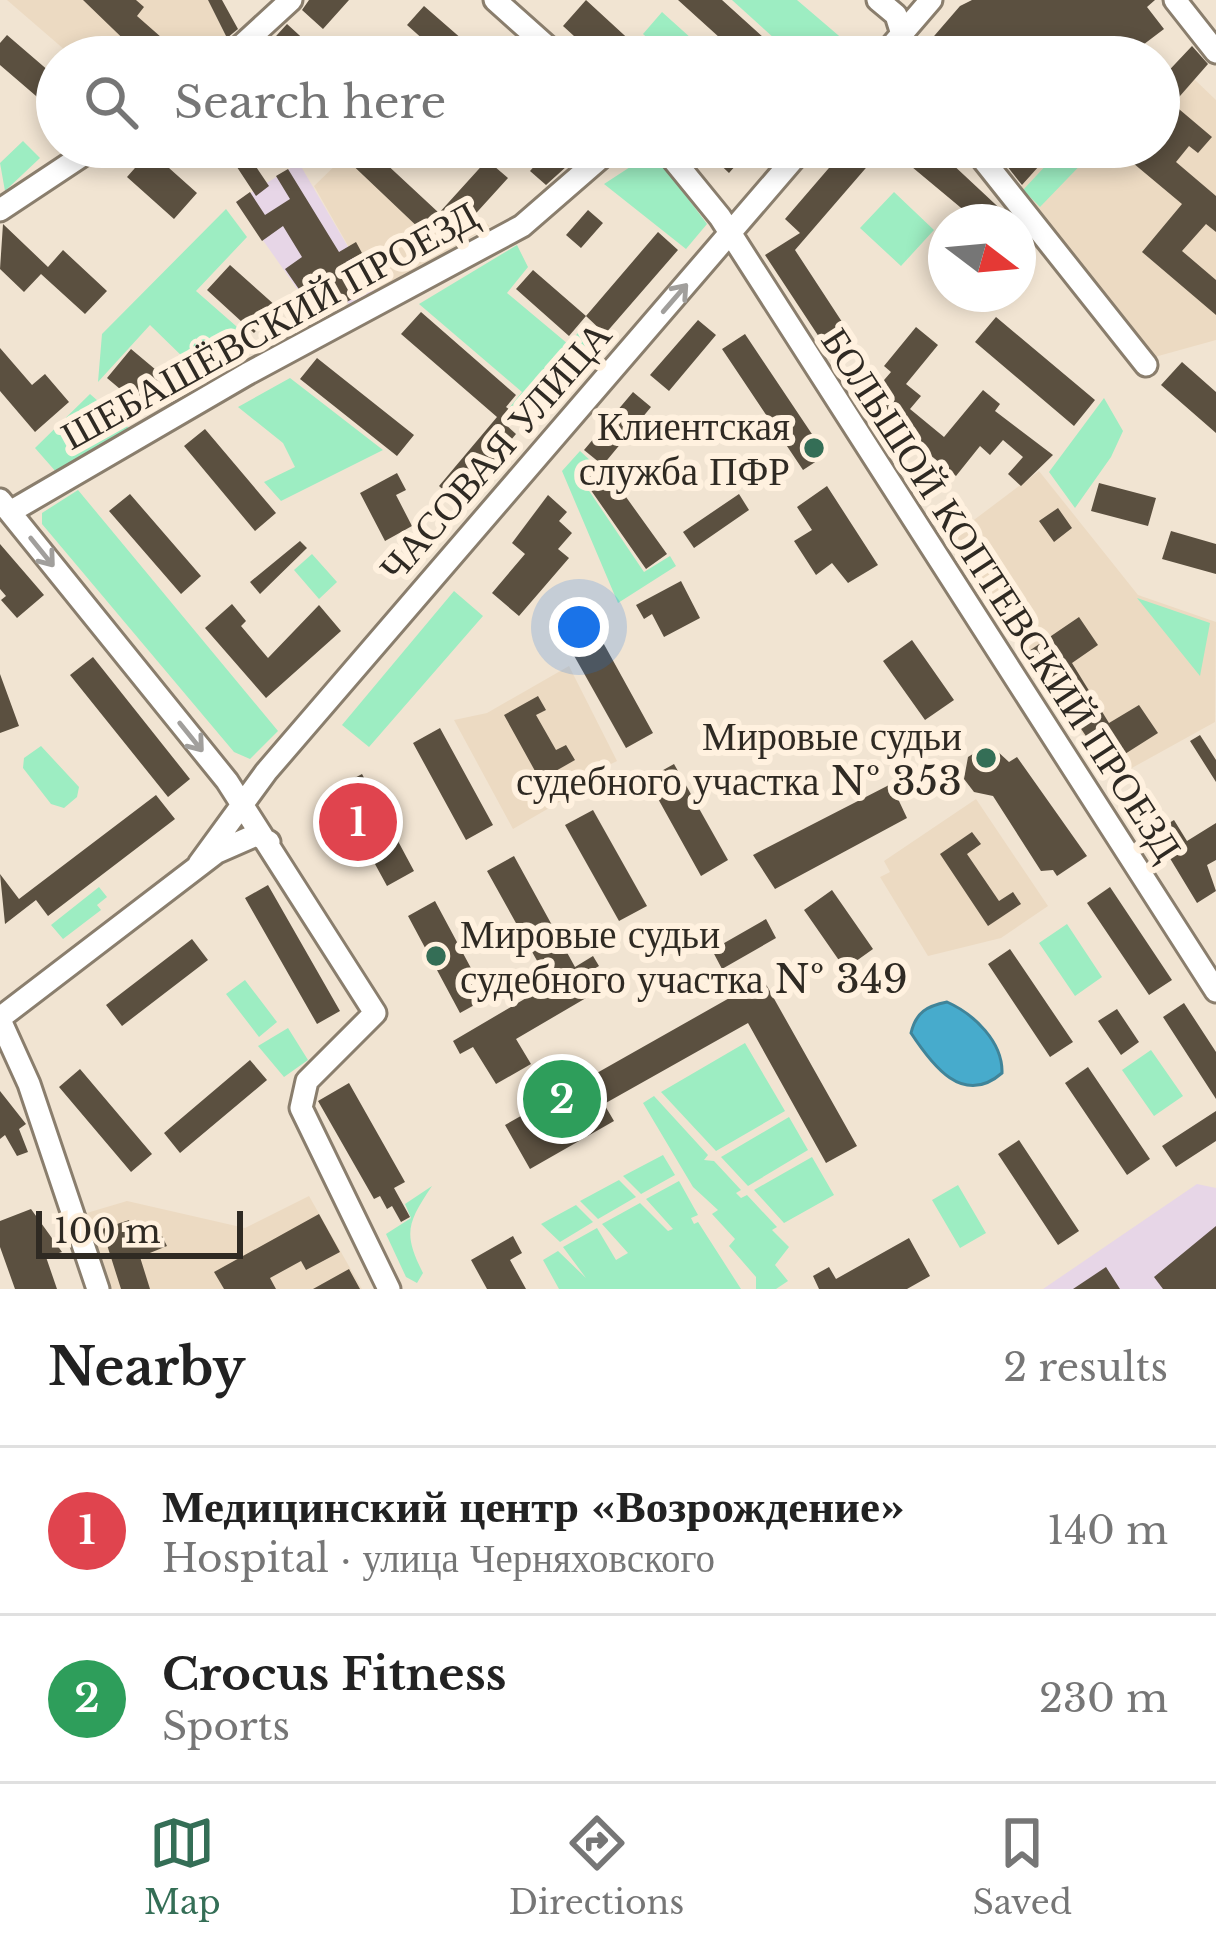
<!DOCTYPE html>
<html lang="en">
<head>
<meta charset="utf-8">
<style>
	:root { --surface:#fff; --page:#f2f2f2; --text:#222; --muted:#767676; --line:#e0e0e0; --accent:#346e56 }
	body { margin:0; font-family:"Libre Baskerville",serif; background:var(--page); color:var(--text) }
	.compass { position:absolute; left:928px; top:204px; width:108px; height:108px; border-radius:50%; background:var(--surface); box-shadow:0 6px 18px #0003; rotate:106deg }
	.scale { position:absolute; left:36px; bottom:30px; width:207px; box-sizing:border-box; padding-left:12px; border:6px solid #2f2a23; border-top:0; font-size:33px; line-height:42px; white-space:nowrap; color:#2f2a23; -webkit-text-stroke:9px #fff1df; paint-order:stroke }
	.you { position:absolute; left:579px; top:627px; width:42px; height:42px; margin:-30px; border:9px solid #fff; border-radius:50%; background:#1a73e8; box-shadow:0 0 0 18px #1a73e833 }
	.badge { display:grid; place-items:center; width:78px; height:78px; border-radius:50%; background:var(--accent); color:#fff; font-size:39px; font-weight:700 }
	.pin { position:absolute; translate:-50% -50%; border:6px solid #fff; box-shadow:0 3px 12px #0006 }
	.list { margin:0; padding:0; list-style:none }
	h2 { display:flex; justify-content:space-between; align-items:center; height:156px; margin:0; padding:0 48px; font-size:51px }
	h2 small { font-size:39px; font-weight:400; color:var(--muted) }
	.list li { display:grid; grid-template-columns:78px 1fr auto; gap:36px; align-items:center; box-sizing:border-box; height:168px; padding:0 48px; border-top:3px solid var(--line) }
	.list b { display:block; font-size:45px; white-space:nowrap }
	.list p { margin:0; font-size:39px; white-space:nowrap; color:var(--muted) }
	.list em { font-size:39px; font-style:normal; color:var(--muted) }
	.icon { flex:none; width:66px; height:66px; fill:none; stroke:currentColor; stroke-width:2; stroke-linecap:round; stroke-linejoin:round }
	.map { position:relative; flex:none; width:1216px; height:1289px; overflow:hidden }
	.search { position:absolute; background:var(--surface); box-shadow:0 6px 18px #0003; left:36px; right:36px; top:36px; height:132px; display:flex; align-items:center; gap:30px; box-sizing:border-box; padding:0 42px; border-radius:66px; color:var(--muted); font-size:45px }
	.sheet { height:492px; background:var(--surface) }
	nav { display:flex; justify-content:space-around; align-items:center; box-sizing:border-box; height:168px; border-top:3px solid var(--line); background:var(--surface); font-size:33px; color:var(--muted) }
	nav a { display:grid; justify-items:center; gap:6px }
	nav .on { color:var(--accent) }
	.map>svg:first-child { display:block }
</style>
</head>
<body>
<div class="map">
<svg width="1216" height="1289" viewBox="0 0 1216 1289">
	<rect width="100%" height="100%" fill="#f1e4d2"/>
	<!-- built -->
	<path fill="#ecdac2" d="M7 0H208L229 43 211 57H73Z
		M1194 79 1216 100V340L1151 358 1018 190 1055 147H1101L1121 164 1137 147H1159V122Z
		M344 157 423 232 430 226 449 243 476 214 490 226 375 293 314 186Z
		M1039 471 1138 595 1216 622 1215 722 1112 779 1018 634 1010 639 946 541Z
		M569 666 617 761 583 778 587 786 513 829 454 720 487 713Z
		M976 799 1048 906 1001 938 928 956 880 877 890 872 884 861Z
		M309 1196 362 1289H106L80 1215 127 1201 245 1228Z"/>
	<!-- industrial -->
	<path fill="#e7d6e7" d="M299 163 375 293 351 305 345 301 317 317 236 202Z
		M1197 1184 1216 1188V1289H1043Z"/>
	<!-- green -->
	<path fill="#9dedc2" d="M732 0H797L852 47 845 57H795Z
		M662 12 712 57H668L643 34Z
		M23 141 40 158 5 191 0 163Z
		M1063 147 1094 151 1040 207 1023 190Z
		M647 156 660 161 707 224 686 249 604 184Z
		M894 192 934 230 901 266 860 228Z
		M226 209 247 237 196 291 259 346 222 363 208 347 188 362 150 325 98 382 102 334Z
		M517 245 528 267 507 293 568 344 587 323 603 337 530 424 510 407 522 392 419 304Z
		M290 378 383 450 281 501 264 482 295 467 283 443 238 407Z
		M90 394 130 429 57 473 35 448Z
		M1104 398 1123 431 1111 457 1075 508 1049 472Z
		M580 451 592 462 579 476 644 572 670 556 676 566 618 603 562 471Z
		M78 490 278 731 250 759 234 752 42 524V513Z
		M312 554 337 582 319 599 294 570Z
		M454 591 483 616 369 747 342 725Z
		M1137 598 1210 623 1200 676Z
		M41 746 79 787 77 797 64 808 51 804 23 768 24 758Z
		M99 887 107 897 97 905 101 910 63 939 51 925Z
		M1067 924 1102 977 1075 996 1039 943Z
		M245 980 277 1022 259 1037 226 994Z
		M288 1028 308 1060 284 1077 258 1046Z
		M745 1043 785 1111 716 1151 661 1092Z
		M1151 1050 1183 1096 1154 1116 1122 1070Z
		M654 1096 708 1155 704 1160 714 1161 741 1190 736 1193 741 1198 747 1195 777 1227 772 1230 789 1247 775 1265 788 1281 776 1289H756V1277L729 1246 735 1239 712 1214 718 1210 693 1187 643 1103Z
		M789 1117 808 1150 748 1186 721 1157Z
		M663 1155 675 1175 641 1194 623 1176Z
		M812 1157 834 1195 784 1223 754 1190Z
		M619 1180 636 1197 598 1219 580 1201Z
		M679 1181 698 1215 691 1218 694 1224 698 1222 741 1289H559L543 1260 558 1251 586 1278 563 1247 597 1228 616 1260 628 1253 602 1224 640 1203 668 1231 673 1229 646 1199Z
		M958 1185 986 1233 960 1248 932 1200Z
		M432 1186C407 1223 403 1234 423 1273L417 1283 406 1277 386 1234 411 1218 405 1204Z
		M576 1205 593 1222 560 1242 541 1224Z"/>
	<!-- water -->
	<path fill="#47abcc" stroke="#408499" stroke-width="3" d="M947 1002C974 1014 1003 1042 1002 1073 963 1107 932 1065 911 1033 916 1012 927 1006 947 1002Z"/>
	<!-- building -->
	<path fill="#5b5040" d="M83 0H136L144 7 137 16 170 45 160 57H142Z
		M208 0H222L238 29 227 38Z
		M309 0H349L323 29 302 10Z
		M586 0 648 57H597L563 26Z
		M678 0H722L764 38 741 57Z
		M972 0H1155L1147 7 1164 29 1127 57H924L922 50 960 6Z
		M424 6 463 40 483 57H444L425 41 407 25Z
		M287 24 310 45 299 57H257Z
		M7 35 57 78V114L0 65V43Z
		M1192 46 1208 64 1173 104 1212 137 1198 153 1189 146 1176 162 1216 196V232L1206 224 1182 251 1216 280V315L1142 252 1182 204 1127 158 1121 165 1101 147H1159V81Z
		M352 147H368L439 213 487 160 508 178 449 243 430 226 423 232 344 157Z
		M551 147H588L546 185 530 171Z
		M715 147H752L729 173 709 154Z
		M847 147H884L795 250 848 331 825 346 765 255 800 233 785 219Z
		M888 147H934L1010 218 978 222Z
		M244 149 269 186 256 196 231 158Z
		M1021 150 1039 166 1022 185 1007 166Z
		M150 151 197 193 174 219 127 177Z
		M288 169 339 252 356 242 362 253 346 262 365 293 334 308 321 287 305 298 285 269 302 257 283 226 262 241 236 202 250 192 265 215 290 199 276 176Z
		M588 210 603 223 581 248 566 235Z
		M3 224 48 267 63 250 107 291 85 314 41 274 24 292 0 269Z
		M658 232 678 250 605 334 586 316Z
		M230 265 277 307 254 333 207 290Z
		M533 270 586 316 569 336 516 289Z
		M421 312 516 395 506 407 515 414 506 425 516 434 458 503 439 486 497 417 401 334Z
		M996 317 1095 400 1074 426 975 342Z
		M698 320 716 335 669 391 650 375Z
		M916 327 938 345 906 384 921 396 910 409 944 437 983 390 1000 404 995 411 1053 455 1021 486 1008 474 1023 457 1003 440 990 455 980 446 956 476 865 402 891 372 884 366Z
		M745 334 826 455 803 470 722 349Z
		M0 348 32 385 45 374 69 402 35 432 0 391Z
		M131 349 162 375 154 384 160 389 139 405 107 378Z
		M317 358 414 435 397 456 300 379Z
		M1182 362 1216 392V433L1161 385Z
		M633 392 651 407 603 465 667 554 646 569 581 476 600 463 584 450Z
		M205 429 276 513 255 531 184 446Z
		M397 473 406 490 396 495 412 526 385 541 360 493Z
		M1099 483 1156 498 1148 526 1091 511Z
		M827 486 878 565 848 583 832 563 816 575 794 541 812 530 797 507Z
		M130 494 201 576 181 594 109 511Z
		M739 494 749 510 694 548 683 532Z
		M548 495 567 512 559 521 572 533 558 549 569 558 519 616 492 593 525 554 512 543Z
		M1058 508 1072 528 1054 542 1039 521Z
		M1171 531 1216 544V574L1162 559Z
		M300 541 307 548 260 594 250 582Z
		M0 544 44 595 17 618 1 600 6 596 0 589Z
		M681 581 700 618 664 637 652 614 644 619 636 605Z
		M232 604 246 621 241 626 268 658 319 605 341 631 266 698 205 628Z
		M1079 617 1098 645 1072 663 1109 723 1139 705 1158 733 1106 766 1029 651Z
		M600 637 653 733 626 748 572 652Z
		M912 640 954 700 925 720 883 661Z
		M93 657 190 779 168 797 70 675Z
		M0 674 19 726 0 733Z
		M538 696 546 710 536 715 556 750 566 745 575 760 540 780 504 715Z
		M440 728 493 825 466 840 413 743Z
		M1200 735 1216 760V782L1190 741Z
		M981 749 996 750 1009 762 1017 757 1087 856 1057 876 1053 870 1041 871 993 796 974 792 964 779 968 757Z
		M674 764 728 860 701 876 647 779Z
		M362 774 414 871 387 886 334 789Z
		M891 784 907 818 775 889 753 855Z
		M156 795 175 819 48 916 36 900 5 924 0 874 19 899Z
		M593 810 647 906 619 921 565 825Z
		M1174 820 1187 841 1216 823V860L1207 865 1216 891 1197 903 1154 832Z
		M972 832 981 844 967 854 999 901 1013 892 1021 904 988 926 940 854Z
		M514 856 575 967 593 956 599 966 575 980 586 998 516 1039 531 1064 496 1084 473 1047 460 1054 453 1041 550 984 487 871Z
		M268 885 340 1011 317 1024 245 898Z
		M1110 887 1172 980 1149 995 1087 903Z
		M832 890 873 949 845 969 804 910Z
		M435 901 487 998 460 1013 408 916Z
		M766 919 776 938 722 969 712 950Z
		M192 939 208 960 122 1026 106 1005Z
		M1010 949 1073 1042 1050 1057 988 964Z
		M763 979 857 1146 826 1163 748 1023 604 1104 614 1121 530 1169 505 1125Z
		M1184 1003 1216 1052V1099L1163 1017Z
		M1117 1009 1139 1042 1121 1055 1098 1021Z
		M250 1060 267 1080 180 1153 164 1133Z
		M1088 1067 1150 1159 1127 1175 1065 1083Z
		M80 1069 152 1154 131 1172 59 1087Z
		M349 1083 405 1182 394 1188 410 1217 401 1222 392 1206 387 1209 380 1196 374 1199 318 1101Z
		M0 1091 26 1124 19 1129 28 1152 17 1156 5 1135 0 1139Z
		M1216 1111V1141L1176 1167 1162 1146Z
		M1019 1140 1079 1231 1058 1245 998 1154Z
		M31 1209 62 1252 46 1257 57 1289H15L0 1247V1221Z
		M319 1214 340 1252 306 1270 301 1261 270 1278 276 1289H224L214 1272Z
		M129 1220 137 1246 162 1236 167 1246 140 1257 150 1289H121L102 1229Z
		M1216 1226V1289H1163L1154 1277Z
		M513 1236 522 1253 510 1260 526 1289H487L471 1260Z
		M909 1238 930 1276 907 1289H819L813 1276 829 1267 836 1279Z
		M1106 1267 1120 1289H1073Z
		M349 1269 360 1289H313Z"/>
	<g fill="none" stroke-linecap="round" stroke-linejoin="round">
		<defs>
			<path id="minor" d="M495 0 559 57
				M878 0 896 15 909 57
				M1175 0 1216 52
				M229 57 291 0
				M882 57 931 0
				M663 147 720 217 1216 991
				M973 147 1146 365
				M0 210 95 147
				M0 500 227 781 375 1013 307 1081 301 1108 389 1289
				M10 512 247 374 522 226 613 147
				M199 864 266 772 804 147
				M0 1018 217 852 256 835 269 842
				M0 1020 29 1084 98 1289"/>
		</defs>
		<!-- minor casing -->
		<use href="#minor" stroke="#8a7e6d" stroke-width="27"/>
		<!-- minor -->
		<use href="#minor" stroke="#fff" stroke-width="21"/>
	</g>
	<!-- one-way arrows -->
	<defs><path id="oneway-shaft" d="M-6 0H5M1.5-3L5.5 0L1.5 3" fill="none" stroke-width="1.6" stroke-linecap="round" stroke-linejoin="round" transform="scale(3)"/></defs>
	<g stroke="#a19f9c">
		<use href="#oneway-shaft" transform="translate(675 298) rotate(-49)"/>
		<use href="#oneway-shaft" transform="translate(42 552) rotate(51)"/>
		<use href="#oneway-shaft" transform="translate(191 737) rotate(51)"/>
	</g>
	<!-- markers -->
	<g fill="#346e56" stroke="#fff1df" stroke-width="4.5">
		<circle cx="814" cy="448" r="12"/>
		<circle cx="986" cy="758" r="12"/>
		<circle cx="436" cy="956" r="12"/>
	</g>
	<g text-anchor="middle" stroke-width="12" stroke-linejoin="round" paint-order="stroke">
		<!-- street labels -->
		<g font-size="39" fill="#2f2a23" stroke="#fff1df">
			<text transform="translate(269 325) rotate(-29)" y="14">ШЕБАШЁВСКИЙ ПРОЕЗД</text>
			<text transform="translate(495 451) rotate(-49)" y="14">ЧАСОВАЯ УЛИЦА</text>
			<text transform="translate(1002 594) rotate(57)" y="14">БОЛЬШОЙ КОПТЕВСКИЙ ПРОЕЗД</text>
		</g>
		<!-- poi labels -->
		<g font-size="39" fill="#2f2a23" stroke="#fff1df" text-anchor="end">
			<text x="790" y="440">Клиентская<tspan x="790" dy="45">служба ПФР</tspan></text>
			<text x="962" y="750">Мировые судьи<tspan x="962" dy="45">судебного участка № 353</tspan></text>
			<text x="460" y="948" text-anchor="start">Мировые судьи<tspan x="460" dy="45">судебного участка № 349</tspan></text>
		</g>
	</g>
</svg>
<svg class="compass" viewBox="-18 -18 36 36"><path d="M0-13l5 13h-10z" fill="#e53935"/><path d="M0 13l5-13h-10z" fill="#767676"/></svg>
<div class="scale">100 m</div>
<div class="you"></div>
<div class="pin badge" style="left:358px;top:822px;background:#e0444e">1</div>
<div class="pin badge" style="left:562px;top:1099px;background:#2e9e5b">2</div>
<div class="search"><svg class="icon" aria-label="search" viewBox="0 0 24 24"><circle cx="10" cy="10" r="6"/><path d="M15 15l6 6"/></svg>Search here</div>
</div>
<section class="sheet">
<h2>Nearby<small>2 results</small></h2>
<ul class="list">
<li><span class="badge" style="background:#e0444e">1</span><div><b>Медицинский центр «Возрождение»</b><p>Hospital · улица Черняховского</p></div><em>140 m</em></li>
<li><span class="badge" style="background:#2e9e5b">2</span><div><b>Crocus Fitness</b><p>Sports</p></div><em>230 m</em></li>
</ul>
</section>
<nav>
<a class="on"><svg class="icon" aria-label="map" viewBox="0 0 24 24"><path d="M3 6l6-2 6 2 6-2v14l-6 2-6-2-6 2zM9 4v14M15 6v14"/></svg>Map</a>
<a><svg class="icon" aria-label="directions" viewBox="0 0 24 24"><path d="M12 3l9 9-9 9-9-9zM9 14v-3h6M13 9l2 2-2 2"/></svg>Directions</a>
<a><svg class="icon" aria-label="saved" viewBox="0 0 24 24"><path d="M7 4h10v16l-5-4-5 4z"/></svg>Saved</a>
</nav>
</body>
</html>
